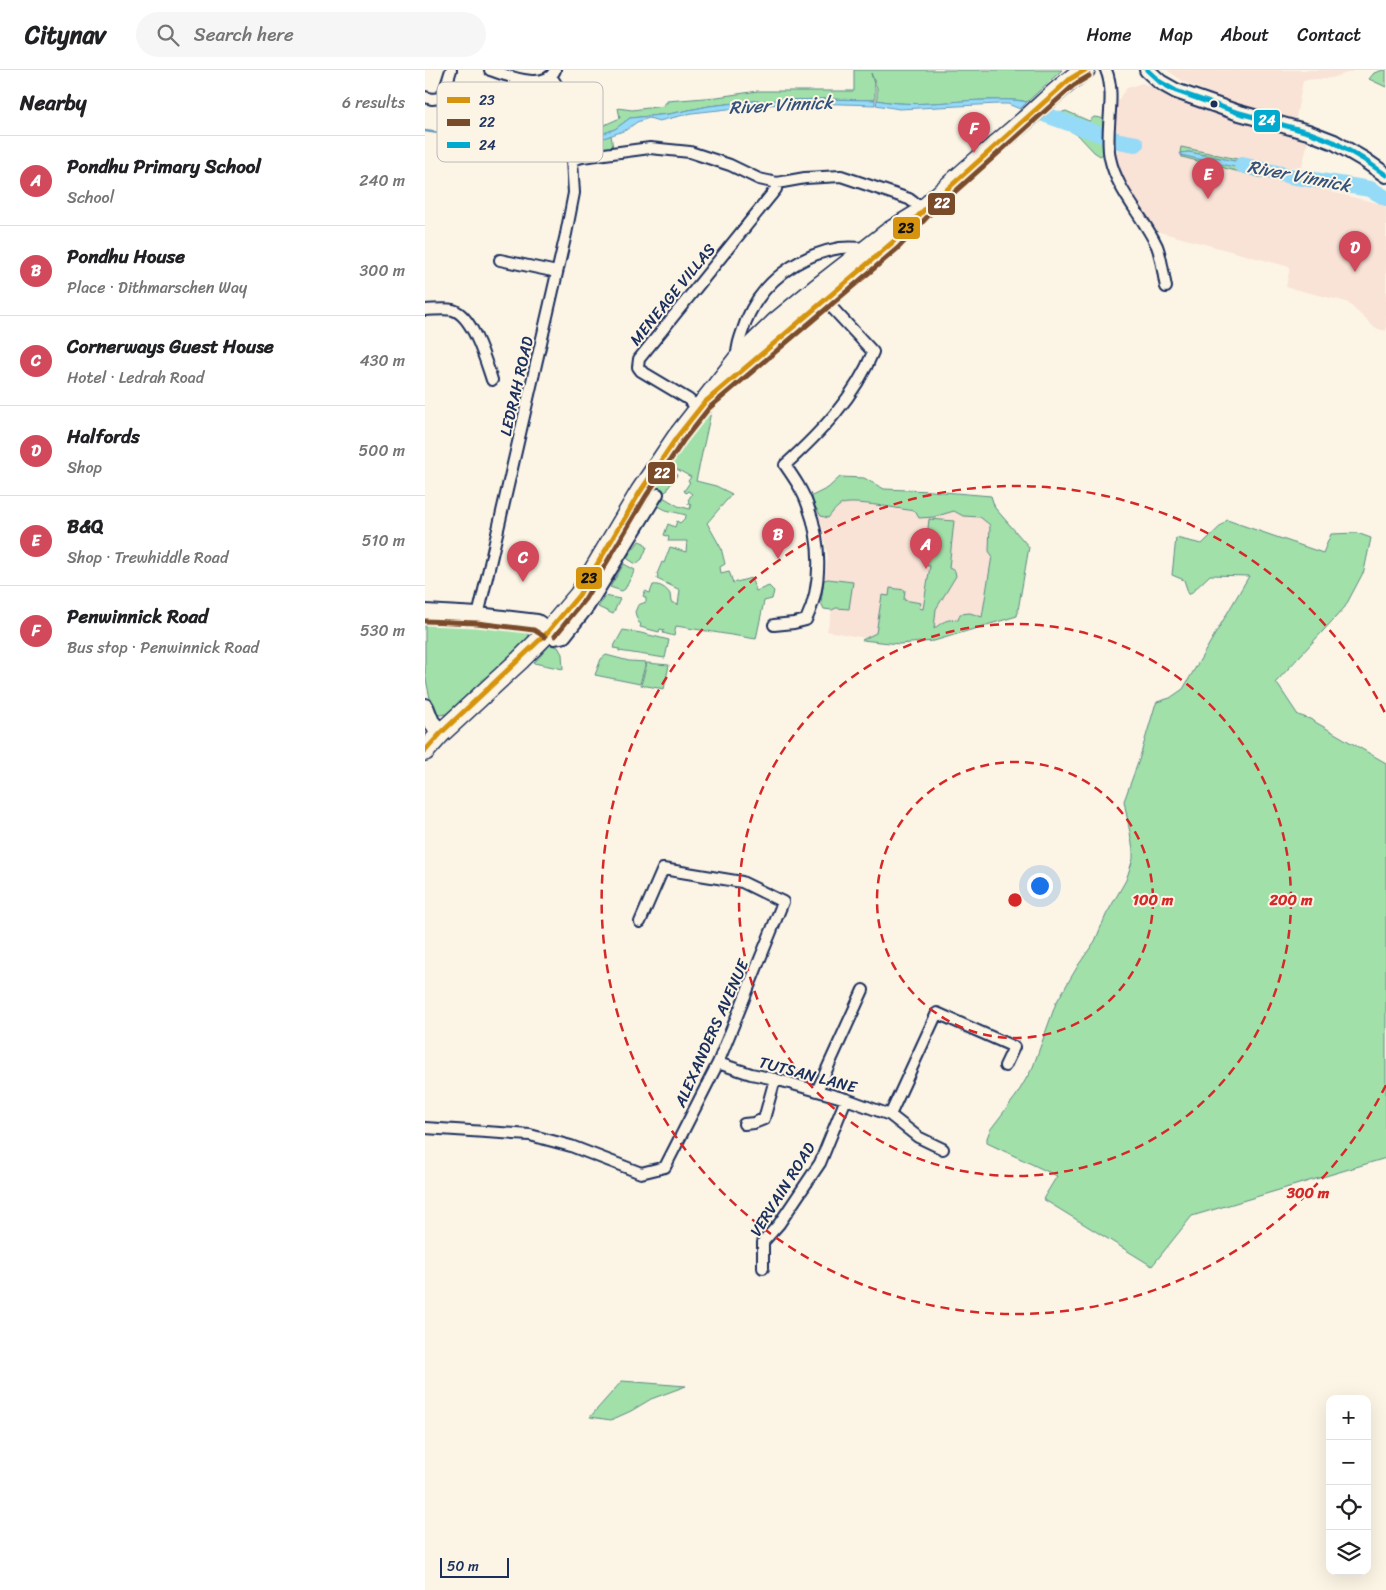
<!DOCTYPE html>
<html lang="en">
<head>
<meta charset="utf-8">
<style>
	:root { --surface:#fff; --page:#f6f6f6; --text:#202124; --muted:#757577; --line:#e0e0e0; --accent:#d1495b }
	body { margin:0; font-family:Sriracha,sans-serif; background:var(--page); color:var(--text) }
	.controls { position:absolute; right:15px; bottom:15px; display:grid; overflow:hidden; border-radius:10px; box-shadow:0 5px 20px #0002 }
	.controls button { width:45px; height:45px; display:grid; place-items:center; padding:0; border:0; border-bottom:1px solid var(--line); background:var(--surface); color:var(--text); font:25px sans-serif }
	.scale { position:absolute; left:15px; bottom:12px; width:69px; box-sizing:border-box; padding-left:5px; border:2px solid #1b2f5e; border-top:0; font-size:14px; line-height:18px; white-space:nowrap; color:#1b2f5e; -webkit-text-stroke:4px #fcf5e5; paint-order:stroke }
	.you { position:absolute; left:614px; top:815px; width:18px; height:18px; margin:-12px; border:4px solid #fff; border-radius:50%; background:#1a73e8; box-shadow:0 0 0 8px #1a73e833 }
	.badge { display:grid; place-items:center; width:32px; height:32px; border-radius:50%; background:var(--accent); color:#fff; font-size:16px; font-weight:700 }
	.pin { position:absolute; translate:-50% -41px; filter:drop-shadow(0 1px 2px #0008) }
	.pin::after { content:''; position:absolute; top:26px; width:18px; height:15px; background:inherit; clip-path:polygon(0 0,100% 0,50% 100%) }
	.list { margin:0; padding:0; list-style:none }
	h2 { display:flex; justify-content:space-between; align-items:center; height:65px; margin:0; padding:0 20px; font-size:21px }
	h2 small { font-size:16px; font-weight:400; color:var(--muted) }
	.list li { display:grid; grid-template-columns:32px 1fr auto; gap:15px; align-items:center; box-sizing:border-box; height:90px; padding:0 20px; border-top:1px solid var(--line) }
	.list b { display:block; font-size:19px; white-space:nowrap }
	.list p { margin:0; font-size:16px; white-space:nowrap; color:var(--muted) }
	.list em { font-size:16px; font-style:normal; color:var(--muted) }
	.icon { flex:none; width:28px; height:28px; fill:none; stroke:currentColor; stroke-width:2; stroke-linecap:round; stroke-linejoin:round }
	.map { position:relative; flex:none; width:961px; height:1520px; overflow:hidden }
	header { display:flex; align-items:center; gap:30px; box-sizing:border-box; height:70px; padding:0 25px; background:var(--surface); border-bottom:1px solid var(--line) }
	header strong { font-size:24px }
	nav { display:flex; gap:28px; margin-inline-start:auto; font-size:18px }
	.search { width:350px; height:45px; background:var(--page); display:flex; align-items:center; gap:12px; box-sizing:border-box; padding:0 18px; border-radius:28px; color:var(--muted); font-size:19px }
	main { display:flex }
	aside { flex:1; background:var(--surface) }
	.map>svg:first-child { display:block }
</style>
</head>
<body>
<header>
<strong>Citynav</strong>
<div class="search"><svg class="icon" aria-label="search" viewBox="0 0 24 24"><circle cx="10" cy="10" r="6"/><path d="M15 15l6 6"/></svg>Search here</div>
<nav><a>Home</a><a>Map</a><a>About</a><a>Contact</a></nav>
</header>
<main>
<aside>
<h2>Nearby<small>6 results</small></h2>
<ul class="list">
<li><span class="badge">A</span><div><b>Pondhu Primary School</b><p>School</p></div><em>240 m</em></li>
<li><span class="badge">B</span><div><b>Pondhu House</b><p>Place · Dithmarschen Way</p></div><em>300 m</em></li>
<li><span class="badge">C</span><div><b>Cornerways Guest House</b><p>Hotel · Ledrah Road</p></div><em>430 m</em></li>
<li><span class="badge">D</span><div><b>Halfords</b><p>Shop</p></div><em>500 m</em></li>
<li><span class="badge">E</span><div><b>B&amp;Q</b><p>Shop · Trewhiddle Road</p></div><em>510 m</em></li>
<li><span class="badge">F</span><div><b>Penwinnick Road</b><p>Bus stop · Penwinnick Road</p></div><em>530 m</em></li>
</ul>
</aside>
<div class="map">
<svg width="961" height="1520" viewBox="0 0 961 1520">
	<rect width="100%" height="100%" fill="#fcf5e5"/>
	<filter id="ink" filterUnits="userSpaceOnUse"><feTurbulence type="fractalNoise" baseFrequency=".02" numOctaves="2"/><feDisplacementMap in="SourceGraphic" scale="10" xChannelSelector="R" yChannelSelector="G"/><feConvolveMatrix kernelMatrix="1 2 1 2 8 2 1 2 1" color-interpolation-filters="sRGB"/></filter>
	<g filter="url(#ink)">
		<!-- built -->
		<path fill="#f9e2d6" d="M742 0H931L907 8 878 10 870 53 813 35 759 12Z
			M717 13 753 27 884 67 877 97H863L859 111 961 135V261L950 258 922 232 861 217 865 197 731 161 726 156 711 129 697 110 691 99 692 74 690 73 691 39 693 31 697 24 702 18Z
			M431 428 570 438 604 477 592 546 509 571 474 574 402 561 407 541 399 539 396 533 403 488 397 455 389 435Z"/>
		<!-- green -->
		<path fill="#a1e0a9" stroke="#5e8884" d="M429 0H637L602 32C591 29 579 30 567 30 529 30 489 38 452 30V18L446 3 450 18V30L401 29 328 31 284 36 244 44 205 48 190 59 159 71 147 74 148 70 146 64 164 62 195 48 193 38 207 40 239 36V33H242V31L292 27 333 21H429Z
			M958 0H961V17L944 9 949 3Z
			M641 41 664 51 669 47 676 48 679 51 681 64 634 48 635 43Z
			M633 50 681 70 680 83 675 86 669 82 653 65 632 54Z
			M186 65 188 78 149 82V77L148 76 165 73Z
			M756 77 840 95V97L764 82 755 83Z
			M756 85 839 102 838 108 757 87Z
			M356 271 286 342 271 411 291 416 307 424 282 453 296 478 300 494 295 497 296 503 304 501 308 513 326 508 331 521 344 516 349 521 347 529 339 531 331 569 251 556 249 566 238 563 239 560 235 559 234 562 215 557 216 554 213 552 210 542 213 535 221 532V528L218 526 220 521 225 523 228 515C235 514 241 518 245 524L246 532 253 535 255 520 232 509 233 505 232 504 237 492 239 493 245 477 261 482 262 471H243L244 467 239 465 243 454 250 457 252 451 255 453 261 447V445L241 440 233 436 238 427 253 436 265 439 266 435 263 434 264 431 263 430 267 424 263 421 261 423 259 421 265 412 263 411 266 407 248 397 247 400 252 405 243 418V420L240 422 232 418 185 493 184 492 220 432 219 430 265 361 298 323Z
			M415 407 439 408 459 419 507 421 566 426 570 438 604 477 592 546 509 571 474 574 437 570 451 563 457 525 464 526 465 518 480 520 479 530 496 533 494 538 498 539 505 496 499 495 504 449 529 451 524 498 530 501 531 506 511 539 509 559C516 553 522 548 533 550L535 544 545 543 557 547 567 486 564 481 565 455 555 447 538 446 529 441 509 447 494 448 490 441C475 439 430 430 418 434 412 436 407 443 403 448L396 446 389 435 387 426 403 418Z
			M802 450 898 483 906 464 932 463 946 468 939 501 920 537 851 612 873 645 885 649 961 693V1088L767 1146 727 1196 618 1129 632 1106 562 1073V1068L565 1060 591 1026 608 997 631 933 654 894 670 871 681 845 701 810 708 789V779L699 731 714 690 730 636 732 632 745 628 758 619 824 506 785 505 764 525 759 510 747 505 751 468 777 474Z
			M214 471 219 473 222 477 217 489 211 494 203 489 202 487C206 481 210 477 214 471Z
			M199 494 210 500 200 519 197 521 185 517Z
			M403 509 428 512 424 539 411 538 407 540 399 539 396 533 399 510Z
			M180 526 195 529 188 544 173 537Z
			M4 551H46L100 558 105 568 102 574 27 643 15 645 8 642 0 605V552Z
			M198 560 216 563 244 570 240 588 194 581V579L188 578Z
			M125 575 133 577 137 584 138 599 109 593Z
			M181 585 204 591 221 592 215 614 170 605 176 589Z
			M222 593 244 595 239 619 216 615Z
			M197 1311 261 1316 226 1329 206 1341 186 1350 165 1347Z"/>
		<!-- water -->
		<path fill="#95daf7" stroke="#6496ba" d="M401 29 450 30V35L385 33 339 35 267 43 234 51 224 48 212 52 201 60 165 73 148 76 147 74 159 71 190 59 205 48 244 44 284 36 328 31Z
			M452 30C488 38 527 30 564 30 577 30 589 29 602 32L595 39 583 34H573L474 39 451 35Z
			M634 48 681 64V70L633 50Z
			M764 82 840 97 839 102 799 95 756 85 755 83Z"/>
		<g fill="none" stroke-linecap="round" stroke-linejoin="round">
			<!-- stream -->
			<path stroke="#6496ba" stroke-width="2.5" d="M0 61 83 73 137 77 150 75"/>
			<!-- river -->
			<path stroke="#95daf7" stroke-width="16" d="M621 45 694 71 711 74
				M817 95 865 106 945 119 961 128"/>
			<defs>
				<path id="street" d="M65 0C81 5 120 22 130 0
					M681 0C692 26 679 60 685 88 692 121 718 146 732 176 737 189 738 204 741 217
					M126 6 136 22 144 64
					M0 27 7 29 15 28 19 22 26 0
					M82 37 88 32V8
					M75 190 132 202
					M0 240C8 240 20 238 28 240 48 246 61 292 67 310
					M312 289C311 276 317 263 321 251 337 212 373 185 415 178 424 177 433 178 442 178
					M274 339 263 329 216 301 213 297 214 289 351 119 352 113
					M53 546 141 164 149 123 147 90 157 87 225 78 265 82 305 95 334 109 352 113 380 108 416 106 484 129 499 140
					M349 555 369 553 381 550C398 515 396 471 383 436 378 421 369 408 360 395 395 363 430 327 448 282L399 229
					M121 564 129 569 140 567 163 538 233 424
					M293 993 326 1004 350 1009 421 1029 465 1045 493 1067 518 1079
					M392 1021 438 920
					M465 1045 512 943 589 977 580 996
					M319 1054 329 1053 339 1049 350 1009
					M0 1058 105 1065 146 1076 216 1103 240 1097 293 993 358 832 317 812 238 799 215 852
					M338 1198V1172L354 1154 395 1093 421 1029"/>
				<path id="secondary" d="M722 0 735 12 751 21 811 42 883 62 909 72 938 89 961 105"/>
				<path id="primary" d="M0 543 53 546 112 553 124 561
					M0 637 6 652 16 663"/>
				<path id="highway" d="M486 152C521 116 560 85 598 52 619 34 637 14 660 0
					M328 290 429 204
					M0 681 16 663 95 590 121 564 154 525 215 422 252 367 312 290 351 252 391 219 464 162 495 143"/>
			</defs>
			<!-- street casing -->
			<use href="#street" stroke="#1b2f5e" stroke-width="14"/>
			<!-- secondary casing -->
			<use href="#secondary" stroke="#1b2f5e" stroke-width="18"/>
			<!-- primary casing -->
			<use href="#primary" stroke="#1b2f5e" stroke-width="20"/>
			<!-- highway casing -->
			<use href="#highway" stroke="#1b2f5e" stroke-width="22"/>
			<!-- street -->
			<use href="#street" stroke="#fcf5e5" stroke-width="10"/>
			<!-- secondary -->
			<use href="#secondary" stroke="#fcf5e5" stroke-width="14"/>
			<!-- primary -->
			<use href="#primary" stroke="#fcf5e5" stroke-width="16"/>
			<!-- highway -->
			<use href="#highway" stroke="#fcf5e5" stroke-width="19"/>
			<defs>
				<path id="bus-1" d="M0 681 16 663 121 564 154 525 215 422 252 367 279 333 468 172 499 140 645 9 660 0"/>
				<path id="bus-2" d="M0 551 52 553 109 560 120 567
					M130 566 160 529 221 426 258 371 284 338 473 178 504 145 649 15 664 6"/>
				<path id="bus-3" d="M722 0 735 12 751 21 811 42 883 62 909 72 938 89 961 105"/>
			</defs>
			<!-- bus-1 casing -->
			<use href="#bus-1" stroke="#fcf5e5" stroke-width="9"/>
			<!-- bus-2 casing -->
			<use href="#bus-2" stroke="#fcf5e5" stroke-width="9"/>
			<!-- bus-3 casing -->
			<use href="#bus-3" stroke="#fcf5e5" stroke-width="9"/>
			<!-- bus-1 -->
			<use href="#bus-1" stroke="#d6940e" stroke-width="5"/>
			<!-- bus-2 -->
			<use href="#bus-2" stroke="#7a4b2a" stroke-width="5"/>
			<!-- bus-3 -->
			<use href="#bus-3" stroke="#00a9ce" stroke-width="5"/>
		</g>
	</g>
	<!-- distance rings -->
	<g fill="none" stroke="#d62828" stroke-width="2.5" stroke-dasharray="9 6">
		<circle cx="590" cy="830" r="138"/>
		<circle cx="590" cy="830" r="276"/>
		<path d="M961 1015A414 414 0 1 1 961 645"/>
	</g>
	<!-- markers -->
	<circle fill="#1b2f5e" stroke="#fcf5e5" stroke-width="2" cx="789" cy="34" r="4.5"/>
	<g text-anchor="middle" stroke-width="4" stroke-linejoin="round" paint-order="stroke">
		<!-- street labels -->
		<g font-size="16" fill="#1b2f5e" stroke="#fcf5e5">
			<text transform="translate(247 224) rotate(-51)" y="6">MENEAGE VILLAS</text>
			<text transform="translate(91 316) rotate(-77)" y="6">LEDRAH ROAD</text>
			<text transform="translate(286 963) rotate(-66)" y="6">ALEXANDERS AVENUE</text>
			<text transform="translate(383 1004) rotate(15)" y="6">TUTSAN LANE</text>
			<text transform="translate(357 1119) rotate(-58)" y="6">VERVAIN ROAD</text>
		</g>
		<!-- water labels -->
		<g font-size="18" font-style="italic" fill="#33517d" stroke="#fcf5e5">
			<text transform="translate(356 35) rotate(-3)" y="6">River Vinnick</text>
			<text transform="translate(874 106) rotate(11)" y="6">River Vinnick</text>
		</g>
	</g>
	<!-- legend -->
	<rect x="12" y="12" width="166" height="80" rx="8" fill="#fcf5e5" stroke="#b8babc" stroke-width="1"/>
	<rect x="22" y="27" width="23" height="6" fill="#d6940e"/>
	<rect x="22" y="49" width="23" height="7" fill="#7a4b2a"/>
	<rect x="22" y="72" width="23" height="6" fill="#00a9ce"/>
	<g font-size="14" fill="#1b2f5e">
		<text x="54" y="35">23</text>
		<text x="54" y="57">22</text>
		<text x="54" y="80">24</text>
	</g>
	<circle cx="590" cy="830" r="8" fill="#d62828" stroke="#fcf5e5" stroke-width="2.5"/>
	<g font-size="15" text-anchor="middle" font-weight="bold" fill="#d62828" stroke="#fcf5e5" stroke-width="4" stroke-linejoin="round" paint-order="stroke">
		<text x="728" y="835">100 m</text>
		<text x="866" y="835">200 m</text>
		<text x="883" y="1128">300 m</text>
	</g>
	<g stroke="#fcf5e5" stroke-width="2">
		<rect x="828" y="39" width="28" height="24" rx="5" fill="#00a9ce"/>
		<rect x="502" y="122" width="29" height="24" rx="5" fill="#7a4b2a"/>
		<rect x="467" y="146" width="29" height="24" rx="5" fill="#d6940e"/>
		<rect x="222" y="391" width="29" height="24" rx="5" fill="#7a4b2a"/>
		<rect x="150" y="496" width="28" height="24" rx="5" fill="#d6940e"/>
	</g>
	<g font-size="14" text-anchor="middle" font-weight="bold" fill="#fff">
		<text x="842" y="55">24</text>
		<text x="517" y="138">22</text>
		<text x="237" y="408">22</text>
	</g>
	<g font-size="14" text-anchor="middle" font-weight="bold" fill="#111">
		<text x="481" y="163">23</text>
		<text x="164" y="513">23</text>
	</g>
</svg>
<div class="controls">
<button>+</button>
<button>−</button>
<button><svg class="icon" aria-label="locate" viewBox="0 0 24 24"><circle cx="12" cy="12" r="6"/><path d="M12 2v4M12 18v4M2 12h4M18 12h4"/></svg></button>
<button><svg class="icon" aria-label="layers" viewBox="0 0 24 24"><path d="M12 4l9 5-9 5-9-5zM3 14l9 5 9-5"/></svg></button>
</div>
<div class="scale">50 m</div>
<div class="you"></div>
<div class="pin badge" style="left:501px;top:499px">A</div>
<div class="pin badge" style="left:353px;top:489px">B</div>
<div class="pin badge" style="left:98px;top:512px">C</div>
<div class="pin badge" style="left:930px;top:202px">D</div>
<div class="pin badge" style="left:783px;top:129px">E</div>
<div class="pin badge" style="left:549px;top:83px">F</div>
</div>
</main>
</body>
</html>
